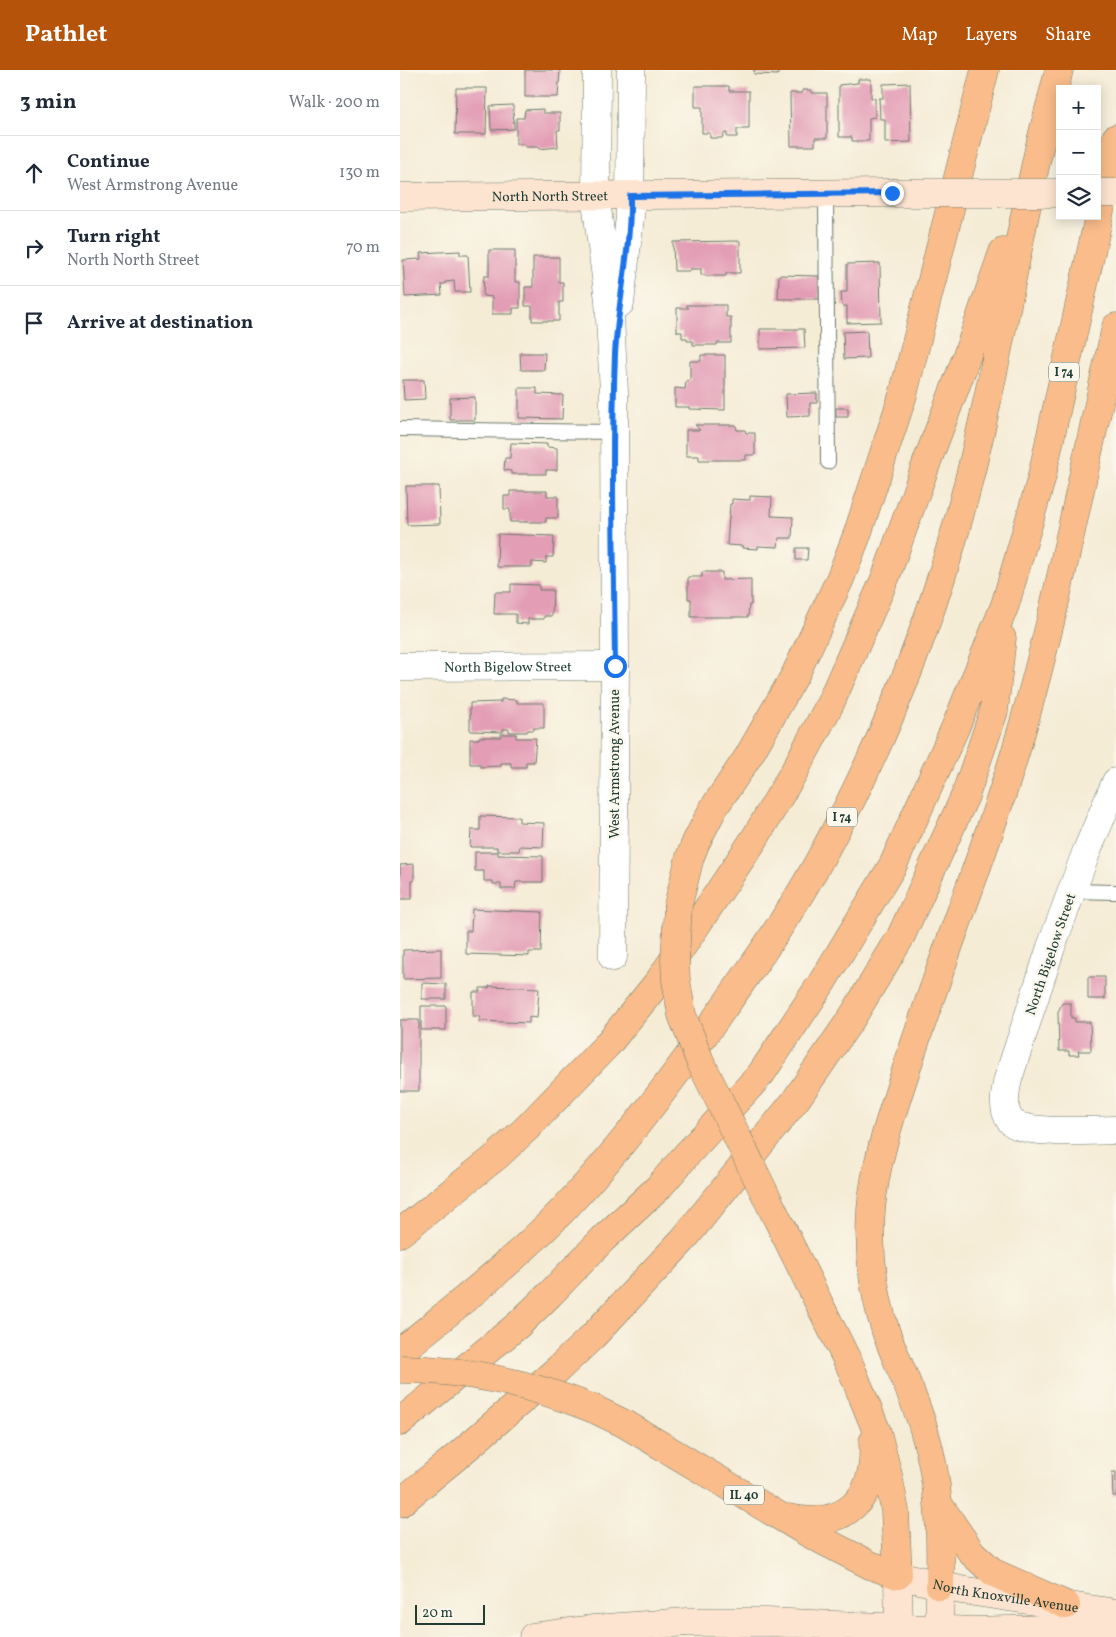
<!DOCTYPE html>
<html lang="en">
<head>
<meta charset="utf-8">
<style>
	:root { --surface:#fff; --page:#f2f2f3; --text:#1f2937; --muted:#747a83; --line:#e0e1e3; --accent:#b45309 }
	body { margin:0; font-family:Vollkorn,serif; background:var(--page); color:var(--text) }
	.controls { position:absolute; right:15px; top:15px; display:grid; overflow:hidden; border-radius:0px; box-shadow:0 2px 12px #0003 }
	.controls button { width:45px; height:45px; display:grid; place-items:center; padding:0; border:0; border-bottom:1px solid var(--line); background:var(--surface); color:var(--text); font:25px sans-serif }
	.scale { position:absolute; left:15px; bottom:12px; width:70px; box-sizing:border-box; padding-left:5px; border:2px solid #1f3d34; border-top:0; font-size:14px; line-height:18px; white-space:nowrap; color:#1f3d34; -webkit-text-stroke:4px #fbf7ec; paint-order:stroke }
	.stop { position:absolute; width:15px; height:15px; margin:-11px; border:4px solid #1a73e8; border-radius:50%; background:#fff }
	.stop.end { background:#1a73e8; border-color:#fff; box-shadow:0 1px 5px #0008 }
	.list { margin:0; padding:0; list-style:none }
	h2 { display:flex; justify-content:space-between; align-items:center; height:65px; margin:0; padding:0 20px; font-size:21px }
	h2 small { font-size:16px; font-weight:400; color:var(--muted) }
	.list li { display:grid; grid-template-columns:32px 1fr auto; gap:15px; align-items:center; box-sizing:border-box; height:75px; padding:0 20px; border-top:1px solid var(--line) }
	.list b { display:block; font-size:19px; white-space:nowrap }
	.list p { margin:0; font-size:16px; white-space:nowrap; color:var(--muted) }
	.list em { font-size:16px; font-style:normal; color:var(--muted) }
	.icon { flex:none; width:28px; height:28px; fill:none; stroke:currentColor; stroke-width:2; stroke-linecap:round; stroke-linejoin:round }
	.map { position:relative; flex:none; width:716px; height:1567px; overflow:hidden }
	header { display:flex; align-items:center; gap:30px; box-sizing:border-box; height:70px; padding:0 25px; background:var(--accent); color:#fff }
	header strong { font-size:24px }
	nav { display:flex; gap:28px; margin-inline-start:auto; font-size:18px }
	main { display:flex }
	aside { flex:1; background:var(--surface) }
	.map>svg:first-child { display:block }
</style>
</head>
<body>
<header>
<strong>Pathlet</strong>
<nav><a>Map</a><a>Layers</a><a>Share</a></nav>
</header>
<main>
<aside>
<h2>3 min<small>Walk · 200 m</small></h2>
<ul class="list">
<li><svg class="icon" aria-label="ahead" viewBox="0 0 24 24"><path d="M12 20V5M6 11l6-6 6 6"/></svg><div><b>Continue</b><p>West Armstrong Avenue</p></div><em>130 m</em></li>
<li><svg class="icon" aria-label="right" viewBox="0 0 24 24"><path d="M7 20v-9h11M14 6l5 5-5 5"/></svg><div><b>Turn right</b><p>North North Street</p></div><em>70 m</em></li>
<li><svg class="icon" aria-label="arrive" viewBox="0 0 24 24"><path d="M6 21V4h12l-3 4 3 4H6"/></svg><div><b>Arrive at destination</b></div></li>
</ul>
</aside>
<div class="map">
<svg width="716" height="1567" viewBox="0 0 716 1567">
	<rect width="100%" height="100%" fill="#fbf7ec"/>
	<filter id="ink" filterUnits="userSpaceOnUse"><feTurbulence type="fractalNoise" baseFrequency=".02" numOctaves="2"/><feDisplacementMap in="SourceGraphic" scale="10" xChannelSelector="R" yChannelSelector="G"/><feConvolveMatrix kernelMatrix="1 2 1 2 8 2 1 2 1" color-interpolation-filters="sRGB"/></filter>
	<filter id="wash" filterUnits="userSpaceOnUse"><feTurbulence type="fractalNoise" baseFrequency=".0096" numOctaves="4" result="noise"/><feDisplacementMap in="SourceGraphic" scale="20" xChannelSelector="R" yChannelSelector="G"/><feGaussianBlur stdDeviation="1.12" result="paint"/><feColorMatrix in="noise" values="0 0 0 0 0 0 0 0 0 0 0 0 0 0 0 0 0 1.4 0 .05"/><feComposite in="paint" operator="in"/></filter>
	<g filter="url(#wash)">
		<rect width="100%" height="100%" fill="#f5ecd6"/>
		<g id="blocks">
			<!-- building -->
			<path fill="#e39eb6" d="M125 0H160L158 27H125Z
				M354 0H378V5L354 4Z
				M458 9H471V28H475V47L469 48V71H452V67H439V15L458 13Z
				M510 13 511 72 485 73V49H480L479 28H483V14Z
				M295 16H329V21H349V59H337V67H327V63H325L322 68H310V63H302V37H295Z
				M56 18H87L86 64H55Z
				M402 20H411V23H427V68H415V76H391L390 23H402Z
				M113 35 114 59 91 60 90 36Z
				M143 39V43H160V60H157L158 77 139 79V77H125V74H116V48H124L125 40Z
				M340 171V203H326V206H305V205H301V199H290V201H274L273 172Z
				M89 180H115V212H120V238H113V244H92V227L83 226 84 206H89Z
				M60 181V185H68L70 222H55L54 211 45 212V214H41L42 225 5 227 3 190 21 189 20 183Z
				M133 187H159V212H163V232H159V251H132V236H125V217H133Z
				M480 193 481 252 447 253V236H442L441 222H447V194Z
				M379 205 419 206V229H378Z
				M286 235H326V247H331V273H317V275H293V271H287V268H282V262H277V238H289Z
				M360 259H404L405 278 360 279Z
				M467 261 468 288 444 289 443 262Z
				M120 283H145L144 300H121Z
				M301 285H325V340L289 339V337H275V318L285 319 286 311 290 310V291H301Z
				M3 310H24L25 329 4 330Z
				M119 318H137V324L163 325 162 349 119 348Z
				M417 323V333H410V346L387 347 386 324Z
				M75 327V350H50V328Z
				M436 338H448V347H436Z
				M295 355H336L337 360H345L346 363H355V385H346V390H299V386H286V360H300Z
				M111 373 147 374V377L157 378V400H146V404H111V401L104 400 105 388H110Z
				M6 416H39L40 454 7 455Z
				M110 421H147V426H158V448H146V452H110V439H104V426H110Z
				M350 426 372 427 371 446 393 447 392 468H379L378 477 358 476V479L342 478 343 476 327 475 330 434H332V429L350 430Z
				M98 464 154 466 153 487H146V493L132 492V497H97Z
				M396 478H408L407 490H396Z
				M302 502H322V510L351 509V535H349L348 547H291V529H288V507H302Z
				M111 514 139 515V520H153L152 546H144V549H128V554L116 553V544H94L95 522H111Z
				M101 629 117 630V633H144V658H134V660H128L127 662H109V659H103V662L70 661V633L101 632Z
				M101 664H116V668H136L134 692H126V697H111V693H101V696L80 697V694H70V669H79V667H101Z
				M80 746 119 747V752L144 753 143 777 120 776 119 781H97V777H70L71 760H80Z
				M75 782H98V785L143 786V812H116L115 819H101V814H93V811H84V801H75Z
				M14 794V811H12V829H0V795Z
				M72 839 142 842 141 882H129V886L66 884V861H71Z
				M41 879V908L3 909V880Z
				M688 907H705V929H688Z
				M22 913 46 914V929H22Z
				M89 916 139 918 137 948 129 947V953L79 951 80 946H73V922H80V918H89Z
				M662 933H671V948H675V952H690L691 981H678L679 985H669V981H659L658 942Z
				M21 936H46V960H21Z
				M0 950H19V1021H0Z
				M712 1402H716V1426H713Z"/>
		</g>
	</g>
	<g filter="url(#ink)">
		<use href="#blocks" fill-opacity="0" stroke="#6a7a6d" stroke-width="1"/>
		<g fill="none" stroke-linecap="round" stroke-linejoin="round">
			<defs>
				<path id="lane" d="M426 123 428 392
					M0 359 214 362
					M671 821 716 822"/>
				<g id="street">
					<path d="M197 0 196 131 209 230 214 322 215 596 213 887"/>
					<path d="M220 233 230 147 231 0"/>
					<path id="s1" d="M0 597 215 596"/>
					<path d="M716 712 686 783 651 877 608 1009C605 1022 602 1039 610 1050 620 1066 696 1060 716 1060"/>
				</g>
				<g id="secondary">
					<path id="s2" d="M0 127 492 123"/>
					<path d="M133 1567 194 1559 287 1552H366L573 1561 716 1557"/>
					<path id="s3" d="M499 1567 498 1505 561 1520 716 1543"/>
					<path d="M539 1567 540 1516"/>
				</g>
				<path id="highway" d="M278 835 290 787 296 772 313 739 348 687 395 605 440 509 457 465 503 325 585 0
					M0 1163 97 1086 128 1057 207 975 259 911 355 768 395 700 430 634 486 506 528 389 564 294 603 182
					M0 1282C56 1236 113 1192 163 1140 216 1084 262 1023 307 961 349 902 391 844 425 780 477 685 519 583 550 479 589 348 609 212 639 79 645 53 653 26 659 0
					M194 1339 225 1354 408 1463 470 1495 498 1505 495 1441 488 1405 477 1362 451 1298 368 1130
					M0 1352 118 1255 150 1224 203 1169 258 1118 289 1082 361 1004 421 914 493 795 555 658 605 535 641 410 716 68
					M0 1433 56 1387 158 1299 193 1266 283 1170 395 1031 453 946 500 868 565 726 594 641 602 568
					M539 1435 572 1483 594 1503 666 1535
					M388 1448C445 1460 477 1429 473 1372
					M540 1516C541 1462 540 1412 524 1360 514 1326 498 1295 486 1262 473 1222 468 1181 471 1140 475 1090 493 1041 508 994 539 898 576 805 607 709 654 561 681 408 716 257"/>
			</defs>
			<!-- lane casing -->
			<use href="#lane" stroke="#6a7a6d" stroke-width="16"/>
			<!-- street casing -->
			<use href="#street" stroke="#6a7a6d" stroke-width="29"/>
			<!-- secondary casing -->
			<use href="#secondary" stroke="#6a7a6d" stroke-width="29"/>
			<!-- highway casing -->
			<use href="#highway" stroke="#6a7a6d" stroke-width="29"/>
			<!-- lane -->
			<use href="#lane" stroke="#fff" stroke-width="14"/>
			<!-- street -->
			<use href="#street" stroke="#fff" stroke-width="28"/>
			<!-- secondary -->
			<use href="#secondary" stroke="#fde4d0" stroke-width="28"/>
			<!-- highway -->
			<use href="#highway" stroke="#f9bc8a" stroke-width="28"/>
			<defs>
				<path id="secondary-bridge" d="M492 123H660
					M697 123H716"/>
				<path id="highway-bridge" d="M278 835 275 890 276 910 282 945 300 991 368 1130
					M0 1299C67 1299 132 1314 194 1339"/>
			</defs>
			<!-- secondary-bridge casing -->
			<use href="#secondary-bridge" stroke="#6a7a6d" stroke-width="29" stroke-linecap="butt"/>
			<!-- highway-bridge casing -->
			<use href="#highway-bridge" stroke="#6a7a6d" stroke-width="29" stroke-linecap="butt"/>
			<!-- secondary-bridge -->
			<use href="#secondary-bridge" stroke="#fde4d0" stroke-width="28"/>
			<!-- highway-bridge -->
			<use href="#highway-bridge" stroke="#f9bc8a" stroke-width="28"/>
		</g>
	</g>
	<g fill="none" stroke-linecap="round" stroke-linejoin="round" filter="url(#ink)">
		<!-- route -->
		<path stroke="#1a73e8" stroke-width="6" d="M215 596C214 492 211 388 215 284 218 231 231 179 230 126L492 123"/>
	</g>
	<g text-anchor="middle" stroke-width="5" stroke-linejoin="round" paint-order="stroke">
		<!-- shield labels -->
		<g fill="#fbf7ec" stroke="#61756b" stroke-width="1">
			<rect x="649" y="292.5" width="30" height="19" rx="4"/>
			<rect x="427" y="737.5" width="30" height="19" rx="4"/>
			<rect x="324" y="1415.5" width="40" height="19" rx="4"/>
		</g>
		<g font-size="12" font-weight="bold" fill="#1f3d34">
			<text x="664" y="306">I 74</text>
			<text x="442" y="751">I 74</text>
			<text x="344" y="1429">IL 40</text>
		</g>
		<!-- street labels -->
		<g font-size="14" fill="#1f3d34" stroke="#fbf7ec">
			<text dy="5" stroke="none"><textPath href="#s2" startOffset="150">North North Street</textPath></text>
			<text dy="5" stroke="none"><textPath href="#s1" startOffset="108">North Bigelow Street</textPath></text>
			<text transform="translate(214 694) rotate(-90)" y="5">West Armstrong Avenue</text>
			<text transform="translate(650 884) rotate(-71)" y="5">North Bigelow Street</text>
			<text dy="5" stroke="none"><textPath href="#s3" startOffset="172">North Knoxville Avenue</textPath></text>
		</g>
	</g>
</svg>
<div class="controls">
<button>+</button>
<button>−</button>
<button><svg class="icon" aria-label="layers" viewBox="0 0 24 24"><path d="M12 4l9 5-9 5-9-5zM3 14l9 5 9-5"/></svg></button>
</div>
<div class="scale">20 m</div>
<div class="stop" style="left:215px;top:596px"></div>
<div class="stop end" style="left:492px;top:123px"></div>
</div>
</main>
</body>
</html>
